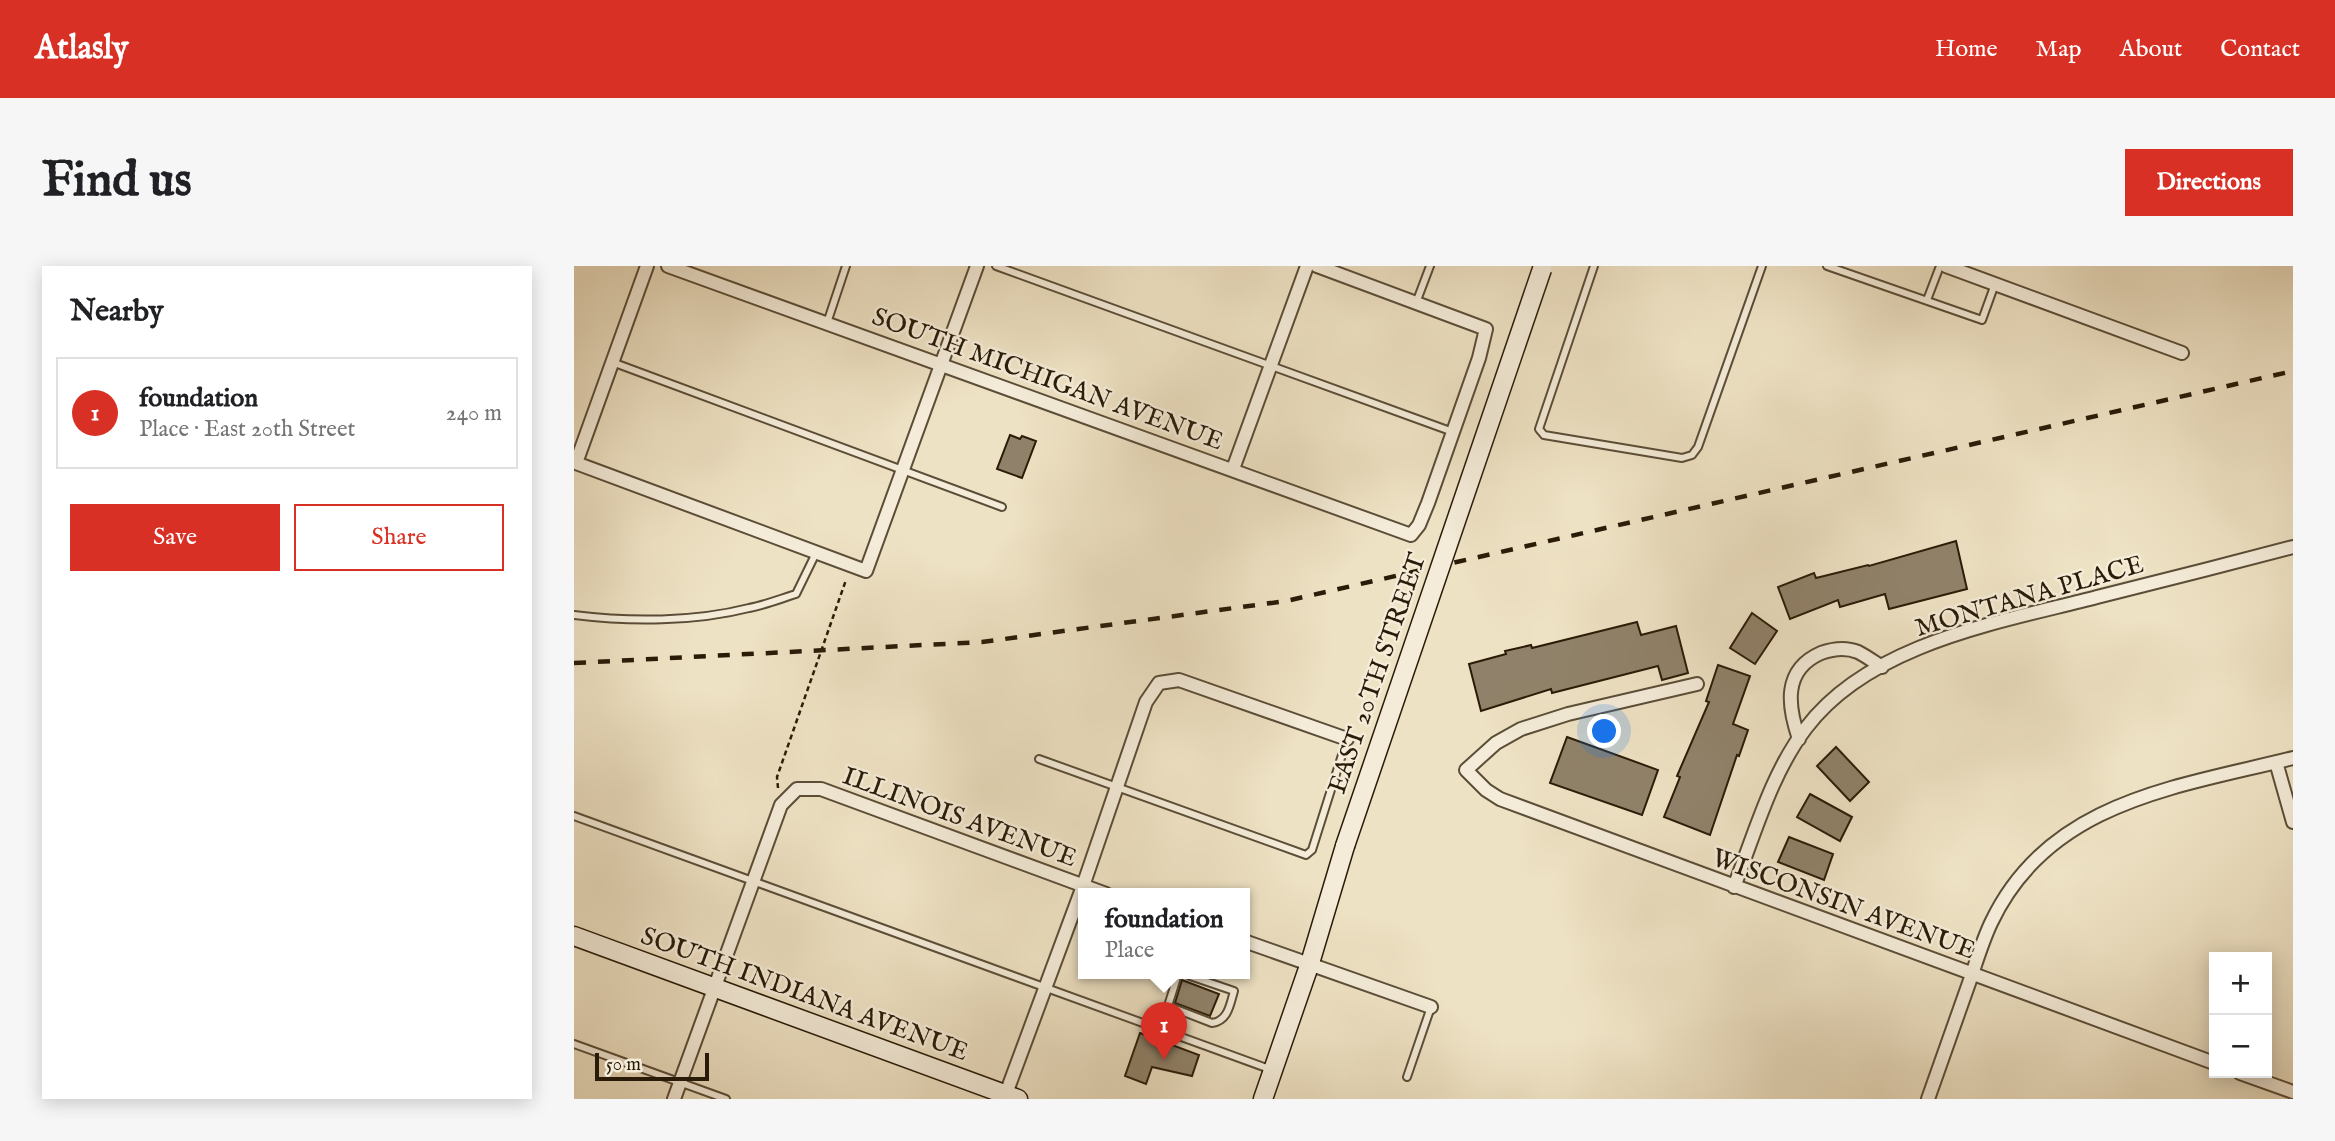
<!DOCTYPE html>
<html lang="en">
<head>
<meta charset="utf-8">
<style>
	:root { --surface:#fff; --page:#f6f6f6; --text:#202124; --muted:#757577; --line:#e0e0e0; --accent:#d93025 }
	body { margin:0; font-family:"IM FELL English",serif; background:var(--page); color:var(--text) }
	.controls { position:absolute; right:21px; bottom:21px; display:grid; overflow:hidden; border-radius:0px; box-shadow:0 4px 18px #0003 }
	.controls button { width:63px; height:63px; display:grid; place-items:center; padding:0; border:0; border-bottom:2px solid var(--line); background:var(--surface); color:var(--text); font:35px sans-serif }
	.scale { position:absolute; left:21px; bottom:18px; width:114px; box-sizing:border-box; padding-left:7px; border:4px solid #2a1b08; border-top:0; font-size:19px; line-height:24px; white-space:nowrap; color:#2a1b08; -webkit-text-stroke:5px #f4ecd9; paint-order:stroke }
	.you { position:absolute; left:1031px; top:466px; width:24px; height:24px; margin:-18px; border:5px solid #fff; border-radius:50%; background:#1a73e8; box-shadow:0 0 0 10px #1a73e833 }
	.badge { display:grid; place-items:center; width:46px; height:46px; border-radius:50%; background:var(--accent); color:#fff; font-size:23px; font-weight:700 }
	.pin { position:absolute; translate:-50% -58px; filter:drop-shadow(0 2px 4px #0008) }
	.pin::after { content:''; position:absolute; top:37px; width:24px; height:21px; background:inherit; clip-path:polygon(0 0,100% 0,50% 100%) }
	.popup { position:absolute; left:504px; top:622px; width:172px; height:91px; box-sizing:border-box; display:grid; place-content:center; border-radius:0px; background:var(--surface); filter:drop-shadow(0 2px 5px #0005); font-size:23px; white-space:nowrap; color:var(--muted) }
	.popup b { font-size:26px; color:var(--text) }
	.popup::after { content:''; position:absolute; left:50%; top:100%; margin-left:-14px; border:14px solid transparent; border-top-color:var(--surface) }
	.list { margin:0; padding:0; list-style:none }
	h2 { display:flex; justify-content:space-between; align-items:center; height:91px; margin:0; padding:0 28px; font-size:30px }
	h2 small { font-size:23px; font-weight:400; color:var(--muted) }
	.list li { display:grid; grid-template-columns:46px 1fr auto; gap:21px; align-items:center; box-sizing:border-box; height:112px; margin:0 14px 14px; padding:0 14px; border:2px solid var(--line); border-radius:0px }
	.list b { display:block; font-size:26px; white-space:nowrap }
	.list p { margin:0; font-size:23px; white-space:nowrap; color:var(--muted) }
	.list em { font-size:23px; font-style:normal; color:var(--muted) }
	.actions { display:flex; gap:14px; padding:21px 28px }
	.actions a { flex:1; padding:16px 0; border:2px solid var(--accent); border-radius:0px; text-align:center; font-size:24px; color:var(--accent) }
	.actions .main { background:var(--accent); color:#fff }
	.map { position:relative; flex:none; width:1719px; height:833px; overflow:hidden; border-radius:0px }
	header { display:flex; align-items:center; gap:42px; box-sizing:border-box; height:98px; padding:0 35px; background:var(--accent); color:#fff }
	header strong { font-size:33px }
	nav { display:flex; gap:38px; margin-inline-start:auto; font-size:24px }
	.intro { display:flex; align-items:center; justify-content:space-between; box-sizing:border-box; height:168px; padding:0 42px }
	h1 { margin:0; font-size:49px }
	.button { padding:18px 32px; border-radius:0px; background:var(--accent); color:#fff; font-size:24px; font-weight:700 }
	main { display:flex; gap:42px; padding:0 42px }
	aside { flex:1; background:var(--surface); border-radius:0px; box-shadow:0 4px 18px #0003 }
	.map>svg:first-child { display:block }
</style>
</head>
<body>
<header>
<strong>Atlasly</strong>
<nav><a>Home</a><a>Map</a><a>About</a><a>Contact</a></nav>
</header>
<div class="intro"><h1>Find us</h1><a class="button">Directions</a></div>
<main>
<aside>
<h2>Nearby<small></small></h2>
<ul class="list">
<li><span class="badge">1</span><div><b>foundation</b><p>Place · East 20th Street</p></div><em>240 m</em></li>
</ul>
<div class="actions"><a class="main">Save</a><a>Share</a></div>
</aside>
<div class="map">
<svg width="1719" height="833" viewBox="0 0 1719 833">
	<rect width="100%" height="100%" fill="#eee2c4"/>
	<filter id="stains"><feTurbulence type="fractalNoise" baseFrequency=".00286" numOctaves="4"/><feColorMatrix values="0 0 0 0 .2 0 0 0 0 .09 0 0 0 0 .02 0 0 0 .5 -.17"/></filter>
	<radialGradient id="worn" r=".72"><stop offset=".6" stop-color="#630" stop-opacity="0"/><stop offset="1" stop-color="#630" stop-opacity=".3"/></radialGradient>
	<!-- building -->
	<path fill="#90826a" stroke="#2a1b08" stroke-width="2" d="M436 169 446 173 448 170 462 175 448 212 423 203Z
		M1382 275 1393 323 1315 343 1311 328 1266 341 1264 334 1216 353 1204 321 1240 307 1242 312 1294 299 1295 300Z
		M1178 347 1203 365 1181 398 1156 382Z
		M1063 356 1067 369 1102 360 1114 407 1088 414 1084 400 978 427 977 423 907 445 895 398 932 388 931 385 957 379 958 382Z
		M1144 399 1176 410 1159 458 1174 464 1165 490 1163 489 1136 569 1090 551 1106 511 1103 510 1135 436 1132 435Z
		M993 471 1084 504 1068 549 976 517Z
		M1262 481 1295 516 1276 535 1243 500Z
		M1236 528 1278 551 1266 575 1223 551Z
		M1215 571 1259 588 1250 614 1204 596Z
		M608 714 645 728 636 750 601 737Z
		M566 767 625 789 618 810 578 801 572 818 551 810Z"/>
	<g fill="none" stroke-linecap="round" stroke-linejoin="round">
		<defs>
			<path id="lane" d="M422 0 879 166
				M1020 0 965 163 970 169 1108 192 1118 189 1124 181 1188 0
				M1253 0 1408 54 1421 18
				M1353 34 1366 0
				M842 37 856 0
				M253 57 272 0
				M38 96 428 241
				M0 349C56 356 120 356 175 342 191 339 206 333 222 328L242 287
				M465 493 732 589 738 584 773 473
				M0 550 698 804
				M604 708 594 740 638 757C654 755 656 739 660 725L616 710V708
				M581 761 594 740
				M0 778 152 833
				M833 811 857 741"/>
			<path id="street" d="M73 0 2 197 292 305 403 0
				M94 0 837 269 845 259 854 237 905 92 912 63 743 0
				M1372 0 1608 87
				M659 203 733 0
				M1123 418 994 448 947 463 922 477 892 504 912 524 926 533 1640 797
				M1225 473C1214 441 1208 404 1247 387 1258 383 1272 381 1284 386 1292 390 1300 396 1308 401
				M1702 496 1719 556
				M1160 621C1181 567 1197 508 1232 462 1296 377 1427 356 1523 331 1588 315 1654 298 1719 281
				M670 675 857 741
				M1666 807 1719 826
				M100 833 207 539 223 523H247L532 628
				M430 833 509 620 572 436 585 417 605 414 773 473
				M1354 833C1368 794 1381 756 1395 717 1402 697 1408 676 1417 657 1474 535 1604 521 1719 492"/>
			<path id="secondary" d="M0 670 444 833
				M689 833 736 697 771 580"/>
		</defs>
		<!-- lane casing -->
		<use href="#lane" stroke="#5b4d37" stroke-width="10"/>
		<!-- street casing -->
		<use href="#street" stroke="#5b4d37" stroke-width="16"/>
		<!-- secondary casing -->
		<use href="#secondary" stroke="#2a1b08" stroke-width="21"/>
		<!-- path -->
		<path stroke="#2a1b08" stroke-width="2.5" stroke-dasharray="5 3.5" stroke-linecap="butt" d="M204 522 203 511 272 314"/>
		<!-- lane -->
		<use href="#lane" stroke="#f4ecd9" stroke-width="6"/>
		<!-- street -->
		<use href="#street" stroke="#f4ecd9" stroke-width="12"/>
		<!-- secondary -->
		<use href="#secondary" stroke="#f4ecd9" stroke-width="18"/>
		<!-- rail -->
		<path stroke="#2a1b08" stroke-width="4.5" stroke-dasharray="12 12" stroke-linecap="butt" d="M0 397 408 376 712 335 1719 105"/>
		<defs>
			<path id="secondary-bridge" d="M771 580 968 3"/>
		</defs>
		<!-- secondary-bridge casing -->
		<use href="#secondary-bridge" stroke="#2a1b08" stroke-width="21" stroke-linecap="butt"/>
		<!-- secondary-bridge -->
		<use href="#secondary-bridge" stroke="#f4ecd9" stroke-width="18"/>
	</g>
	<g text-anchor="middle" stroke-width="5" stroke-linejoin="round" paint-order="stroke">
		<!-- street labels -->
		<g font-size="26" fill="#2a1b08" stroke="#f4ecd9">
			<text transform="translate(474 112) rotate(20)" y="9">SOUTH MICHIGAN AVENUE</text>
			<text transform="translate(1455 329) rotate(-16)" y="9">MONTANA PLACE</text>
			<text transform="translate(802 407) rotate(-71)" y="9">EAST 20TH STREET</text>
			<text transform="translate(386 550) rotate(20)" y="9">ILLINOIS AVENUE</text>
			<text transform="translate(1270 637) rotate(20)" y="9">WISCONSIN AVENUE</text>
			<text transform="translate(231 727) rotate(20)" y="9">SOUTH INDIANA AVENUE</text>
		</g>
	</g>
	<rect width="100%" height="100%" filter="url(#stains)"/>
	<rect width="100%" height="100%" fill="url(#worn)"/>
</svg>
<div class="controls">
<button>+</button>
<button>−</button>
</div>
<div class="scale">50 m</div>
<div class="you"></div>
<div class="pin badge" style="left:590px;top:794px">1</div>
<div class="popup"><b>foundation</b>Place</div>
</div>
</main>
</body>
</html>
